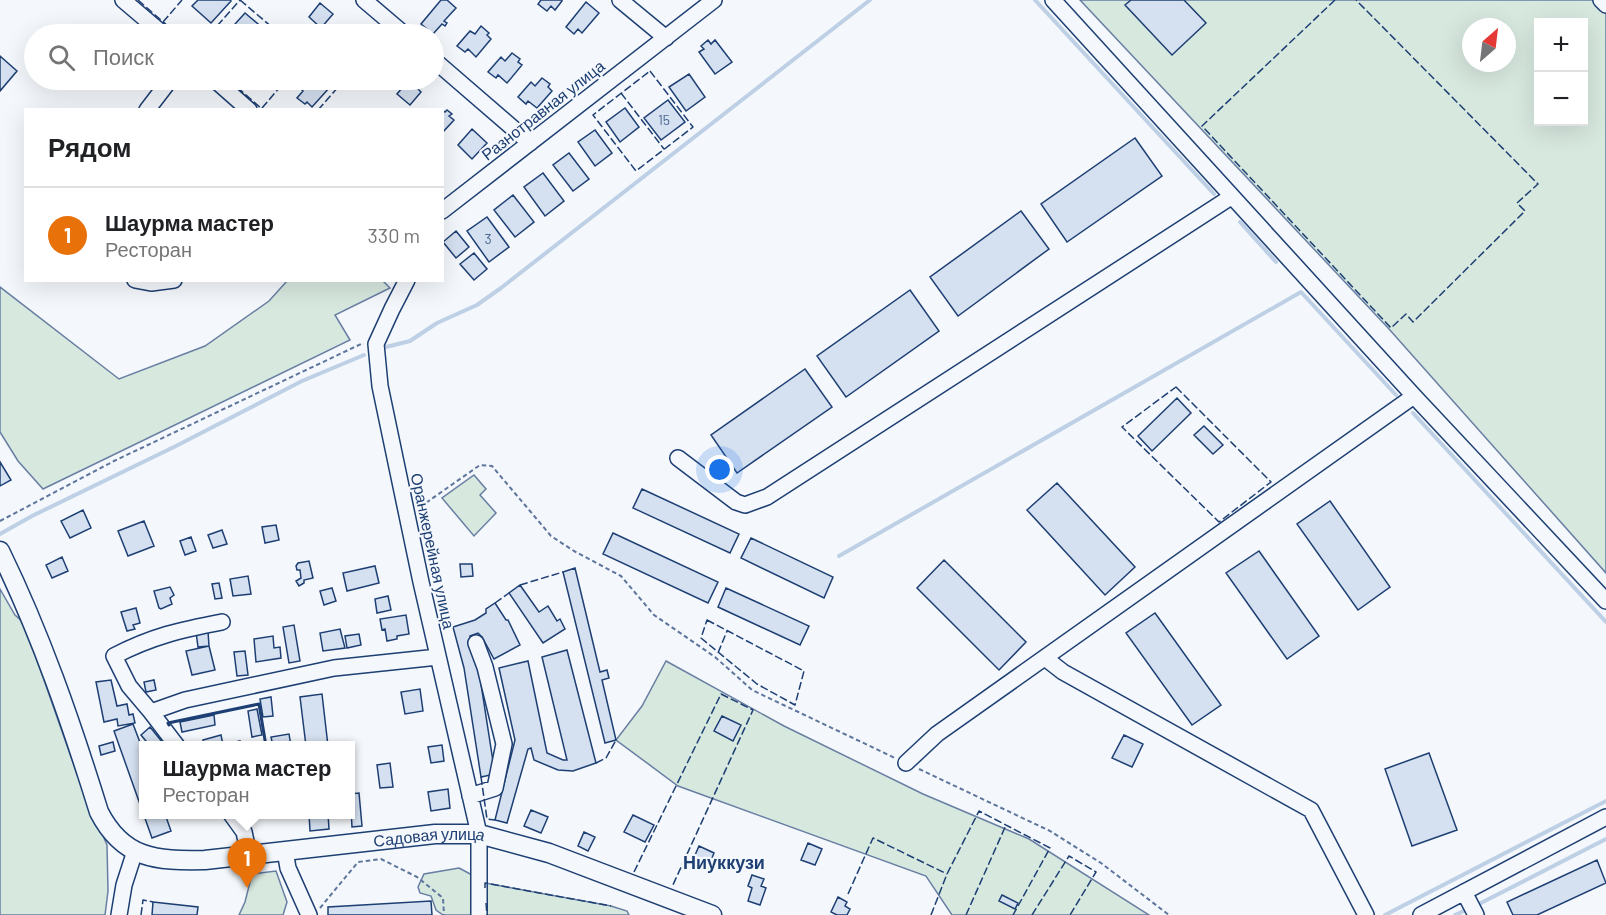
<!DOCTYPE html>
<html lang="ru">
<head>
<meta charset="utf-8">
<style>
	:root { --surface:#fff; --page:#f2f2f2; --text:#202124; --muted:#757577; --line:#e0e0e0; --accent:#111827 }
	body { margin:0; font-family:Barlow,sans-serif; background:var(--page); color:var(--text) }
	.controls { position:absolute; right:18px; top:18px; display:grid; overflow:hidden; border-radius:0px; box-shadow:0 6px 24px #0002 }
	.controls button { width:54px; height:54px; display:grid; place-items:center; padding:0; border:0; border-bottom:2px solid var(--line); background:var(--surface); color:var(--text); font:30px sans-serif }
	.compass { position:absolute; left:1462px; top:18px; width:54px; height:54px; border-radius:50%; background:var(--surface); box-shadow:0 6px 24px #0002; rotate:28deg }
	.you { position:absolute; left:720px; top:470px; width:21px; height:21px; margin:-15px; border:4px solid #fff; border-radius:50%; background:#1a73e8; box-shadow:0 0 0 9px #1a73e833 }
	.badge { display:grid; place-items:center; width:39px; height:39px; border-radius:50%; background:var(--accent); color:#fff; font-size:20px; font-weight:700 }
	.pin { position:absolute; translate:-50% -50px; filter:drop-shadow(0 2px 3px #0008) }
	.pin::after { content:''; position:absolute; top:32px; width:21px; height:18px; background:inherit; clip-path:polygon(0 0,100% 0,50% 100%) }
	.popup { position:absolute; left:139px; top:741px; width:216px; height:78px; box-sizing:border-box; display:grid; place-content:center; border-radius:0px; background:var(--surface); filter:drop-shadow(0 2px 4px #0005); font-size:20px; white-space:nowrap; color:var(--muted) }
	.popup b { font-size:22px; color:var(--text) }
	.popup::after { content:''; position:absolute; left:50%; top:100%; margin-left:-12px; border:12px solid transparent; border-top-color:var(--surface) }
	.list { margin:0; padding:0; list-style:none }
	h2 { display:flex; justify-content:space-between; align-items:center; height:78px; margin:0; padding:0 24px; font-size:26px }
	h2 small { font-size:20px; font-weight:400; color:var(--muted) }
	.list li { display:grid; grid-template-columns:39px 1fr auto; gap:18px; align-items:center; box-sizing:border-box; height:96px; padding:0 24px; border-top:2px solid var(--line) }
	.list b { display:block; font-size:22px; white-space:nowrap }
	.list p { margin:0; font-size:20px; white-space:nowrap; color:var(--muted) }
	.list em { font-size:20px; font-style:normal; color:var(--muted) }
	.icon { flex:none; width:33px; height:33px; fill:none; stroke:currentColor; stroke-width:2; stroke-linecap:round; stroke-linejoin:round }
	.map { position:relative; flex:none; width:1606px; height:915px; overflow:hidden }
	.search { position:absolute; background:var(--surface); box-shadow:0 6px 24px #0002; left:24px; top:24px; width:420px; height:66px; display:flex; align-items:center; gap:15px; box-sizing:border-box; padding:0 21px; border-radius:33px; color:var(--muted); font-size:22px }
	.panel { position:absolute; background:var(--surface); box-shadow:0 6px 24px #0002; left:24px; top:108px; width:420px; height:174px; border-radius:0px }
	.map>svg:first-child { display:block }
</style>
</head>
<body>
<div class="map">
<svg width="1606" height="915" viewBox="0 0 1606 915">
	<rect width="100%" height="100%" fill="#f4f7fb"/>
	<!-- green -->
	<path fill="#d7e8df" stroke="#687fa3" stroke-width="1.5" fill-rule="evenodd" d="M1080 0H1606V573L1389 329ZM1538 22H1584V122H1538ZM1471 27H1507V63H1471Z
		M287 281H383L390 288 335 315 350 340 43 489 18 461 0 432V287L119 379 205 346 269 301Z
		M474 475 486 489 480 495 496 513 474 536 442 498Z
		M0 589 15 615 24 623 77 774 107 845 108 891 105 915H0Z
		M666 661 784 726 923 794 1029 839 1149 915H952L926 876 678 786 616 740 642 706Z
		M459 868 474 876V915H443L436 910 431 896 420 893 418 887 424 874Z
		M276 871 287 902 283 915H239L245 902 252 874Z
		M485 883 611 906 627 911 629 915H487Z"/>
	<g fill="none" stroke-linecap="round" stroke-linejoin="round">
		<!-- stream -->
		<path stroke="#bed0e5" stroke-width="4" d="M1035 0 1214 194
			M1240 222 1276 262
			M386 347 410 341 437 323 477 305 501 288 870 0
			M1413 413 1606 622
			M0 534 32 516 176 446 302 381 364 355
			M839 556 1301 292 1396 395
			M1475 906 1606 839
			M1385 915 1606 801
			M1455 915 1468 909"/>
	</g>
	<!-- building -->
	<path fill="#d5e0f0" stroke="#1d3f73" stroke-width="1.5" d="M198 0H230L231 1 211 23 192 6Z
		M441 0H447L456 8 444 21 447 23 445 26 442 24 433 34 421 24Z
		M541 0H562V1L555 10 551 6 547 11 538 4Z
		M1131 0H1184L1206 23 1172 55 1125 5Z
		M586 2 599 13 582 33 578 29 574 34 566 27Z
		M320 3 333 14 321 28 309 17Z
		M245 13 264 29 260 34H226Z
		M481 26 489 33 487 35 491 39 476 57 468 49 465 52 457 46 470 31 475 34Z
		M708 40 711 44 715 40 732 62 715 74 699 52 704 49 701 46Z
		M512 53 520 59 518 62 522 65 507 83 498 75 496 78 488 72 501 57 505 61Z
		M0 56 17 71 0 91Z
		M689 74 705 97 686 111 669 87Z
		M542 78 550 84 548 87 552 91 537 108 528 101 526 104 518 97 531 82 535 86Z
		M303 80H322L330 87 312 107 307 102 305 104 297 98 303 91 298 86Z
		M408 81 413 84 415 82 419 86 417 88 421 92 410 105 397 94Z
		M668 100 685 122 661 140 644 118Z
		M625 108 639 127 620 142 606 122Z
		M442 110 445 112 447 110 452 114 449 116 454 120 442 133Z
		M472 129 487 143 472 159 458 145Z
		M595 130 612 153 595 166 578 142Z
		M1135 138 1162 176 1067 242 1041 204Z
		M569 153 589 179 573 191 553 165Z
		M543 173 564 201 545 216 524 187Z
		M513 195 534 222 515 237 494 210Z
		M1021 211 1049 249 958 316 930 277Z
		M487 217 509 247 489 262 467 231Z
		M456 231 469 247 456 258 443 242Z
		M474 253 487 269 474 280 460 264Z
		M910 290 939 331 846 397 817 356Z
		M805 369 832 407 737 473 711 435Z
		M1177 398 1191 413 1152 451 1138 436Z
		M1204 426 1223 445 1213 454 1194 435Z
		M0 462 11 480 0 486Z
		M1057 483 1135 567 1105 595 1027 510Z
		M642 489 739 534 730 553 633 508Z
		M1330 501 1390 587 1358 610 1297 524Z
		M83 510 91 528 70 538 61 521Z
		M144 521 154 546 128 556 118 531Z
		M276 525 279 540 265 543 262 527Z
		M222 530 227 544 213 548 208 535Z
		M613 533 718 582 708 603 603 554Z
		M191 537 196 551 185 555 180 541Z
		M751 538 833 577 824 598 741 558Z
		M1259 551 1319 636 1287 659 1226 573Z
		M62 557 68 571 52 578 46 565Z
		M944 560 1026 642 999 670 917 588Z
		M309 561 313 578 304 580V583L299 586 296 581 301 578 300 570H297L296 566 298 563Z
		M460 564H472L473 576 461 577Z
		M375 566 379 583 347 591 343 573Z
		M575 568 600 672 607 670 609 678 602 680 616 740 605 743 563 572Z
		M248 576 251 594 233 596 230 579Z
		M219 583 222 598 215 599 212 584Z
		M520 585 539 612 548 606 557 621 560 619 565 629 543 643 509 593Z
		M170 587 174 595 170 598 172 604 161 609 159 608 154 591Z
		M332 588 336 601 324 605 320 591Z
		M726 588 809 626 800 645 718 607Z
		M388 596 391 610 377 613 375 599Z
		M495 603 506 620H508L520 645 494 659 482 637 478 633 470 636 478 665 495 774 481 777 464 668 453 627 475 620 486 613V609Z
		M136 608 140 623 133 625 135 629 127 631 121 612Z
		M1155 613 1221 705 1192 725 1126 633Z
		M406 615 409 634 397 636V639L387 641 385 629 382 630 380 619Z
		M294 625 300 661 289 663 283 627Z
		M340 629 345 648 323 651 320 633Z
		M208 631 209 646 198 647 196 632Z
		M359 634 361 645 347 648 345 636Z
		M273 636 274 648 280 647 281 658 256 662 254 639Z
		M209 646 215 670 192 675 186 651Z
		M567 650 596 763 573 771 558 770 534 760 531 748 528 749 507 823 495 820 515 740 499 668 528 661 547 753 563 760H567L542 657Z
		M245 651 248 675 237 676 234 652Z
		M111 680 117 706 127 704 129 715 133 714 135 723 118 726 117 719 104 722 96 682Z
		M154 680 156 690 146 692 144 682Z
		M420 689 423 711 405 714 401 692Z
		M322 694 328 746H306L300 697Z
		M271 697 273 716 263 717 260 699Z
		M257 709 262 735 252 737 248 711Z
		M214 715 215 725 182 732 180 722Z
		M722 716 741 725 733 741 714 731Z
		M133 724 144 753V814H165L171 831 152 838 114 731Z
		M150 727 163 743 160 746H150L141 735Z
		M289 734 291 746H273L271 737Z
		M221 735 223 745 240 741 241 746H205L203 740Z
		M1124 735 1143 744 1132 767 1112 758Z
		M113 742 115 751 101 755 99 746Z
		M442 745 444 761 431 763 428 747Z
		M1429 753 1457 830 1412 846 1385 769Z
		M390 763 393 787 380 788 377 765Z
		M448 789 450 808 431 811 428 792Z
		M359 793 362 826 352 827 350 794Z
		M531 810 548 817 541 833 524 826Z
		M309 814H328L329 829 310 831Z
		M633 815 654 825 645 842 624 832Z
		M584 832 595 837 588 851 578 846Z
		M808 843 822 849 815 865 801 860Z
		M699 846 714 853 708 868 692 862Z
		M1597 860 1606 883 1537 915H1513L1507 902Z
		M752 875 764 879 761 886 766 888 760 905 748 901 752 888 748 886Z
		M1002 895 1018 903 1015 909 999 901Z
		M838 897 847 902 845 906 850 909 847 915H837L831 912Z
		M431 901 432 915H328V907Z
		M153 902 198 907 197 915H152Z"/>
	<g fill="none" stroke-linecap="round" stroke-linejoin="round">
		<defs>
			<path id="minor" d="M123 0 163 34
				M364 0 404 34
				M620 0 666 38
				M1053 0 1414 396 1606 601
				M1601 0 1606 5
				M434 60 530 143
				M215 80 249 110
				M147 110 170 80
				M442 211 714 0
				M135 280 151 283 174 280
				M407 280 392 309 376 344 380 386 421 582 479 834V915
				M678 458 736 502 745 505 767 497 1231 197
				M1045 658 1063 672 1311 810 1366 915
				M151 712 129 686 114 656C153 636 180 630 222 622
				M177 746 151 712 185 700 334 668 438 657
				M906 763 937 734 1414 396
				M470 796 495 788 504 744 485 667 476 643
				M231 814 244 832 249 855
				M285 851 288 868 309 915
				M1464 892 1476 915
				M119 915 124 885 135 851
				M1421 915 1606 817"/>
			<g id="major">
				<path id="s1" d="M0 551C41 635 71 722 99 812 123 859 156 861 205 860L435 834H479L549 853 712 915"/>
			</g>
		</defs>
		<!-- minor casing -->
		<use href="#minor" stroke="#1d3f73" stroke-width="18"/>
		<!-- major casing -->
		<use href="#major" stroke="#1d3f73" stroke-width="21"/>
		<!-- path -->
		<path stroke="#5e769c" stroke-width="2" stroke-dasharray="4.5 3" stroke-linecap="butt" d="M420 507 480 465 492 466 551 536 574 551 621 576 654 615 715 657 752 690 895 758
			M0 521 114 461 361 344H364
			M919 769 1050 831 1101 863 1169 915
			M320 908 358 862 381 859 417 877 443 898 444 915"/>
		<!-- minor -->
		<use href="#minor" stroke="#f4f7fb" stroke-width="15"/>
		<!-- major -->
		<use href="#major" stroke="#f4f7fb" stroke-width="18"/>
		<!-- fence -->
		<path stroke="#1d3f73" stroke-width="1.5" stroke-dasharray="8 3" stroke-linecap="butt" d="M138 0 177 34
			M240 0 280 34
			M1335 0 1202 126 1391 328 1406 314 1413 322 1525 211 1517 203 1538 184 1356 0
			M163 22 182 0
			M210 34 240 0
			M650 71 693 127 636 171 593 115Z
			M229 80 263 110
			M621 93 664 149
			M262 108 286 80
			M318 110 339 86 332 80
			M1176 387 1271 482 1219 522 1122 427Z
			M520 585 563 572
			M495 603 509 593
			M707 620 804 671 795 705 757 684 701 638Z
			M718 653 727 631
			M596 763 606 758 616 740
			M481 777 487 819 495 820
			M634 872 721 694 753 710 672 887
			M485 888V883L611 906
			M848 894 873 838 947 874
			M486 903 487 915
			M141 915 143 900 153 902
			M931 915 947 874 979 811 1050 848 1013 915
			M966 915 1006 825
			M1032 915 1069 856 1096 872 1070 915"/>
		<!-- wall -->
		<path stroke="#1d3f73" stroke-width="3" d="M169 725 168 723 259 704 266 746"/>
	</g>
	<g text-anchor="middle" stroke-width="4.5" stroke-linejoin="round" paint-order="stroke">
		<!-- number labels -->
		<g font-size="14" fill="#4b6792">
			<text x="664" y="125">15</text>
			<text x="488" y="244">3</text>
		</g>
		<!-- street labels -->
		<g font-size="16" fill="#1d3f73" stroke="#f4f7fb">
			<text transform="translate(543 110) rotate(-38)" y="6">Разнотравная улица</text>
			<text transform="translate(433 551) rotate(78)" y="6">Оранжерейная улица</text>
			<text dy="6" stroke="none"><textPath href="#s1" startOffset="630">Садовая улица</textPath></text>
		</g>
		<!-- neighbourhood labels -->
		<g font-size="18" font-weight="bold" fill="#1d3f73" stroke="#f4f7fb">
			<text x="724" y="869">Ниуккузи</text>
		</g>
	</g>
</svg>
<div class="controls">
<button>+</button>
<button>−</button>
</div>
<svg class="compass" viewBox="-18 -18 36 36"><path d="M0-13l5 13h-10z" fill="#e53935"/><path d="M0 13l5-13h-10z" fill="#757577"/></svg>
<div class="you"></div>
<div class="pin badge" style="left:247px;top:888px;background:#e8710a">1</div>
<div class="popup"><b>Шаурма мастер</b>Ресторан</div>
<div class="search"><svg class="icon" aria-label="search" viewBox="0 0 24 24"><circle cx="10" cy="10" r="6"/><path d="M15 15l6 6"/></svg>Поиск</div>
<section class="panel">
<h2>Рядом<small></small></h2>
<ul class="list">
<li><span class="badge" style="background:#e8710a">1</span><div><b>Шаурма мастер</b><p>Ресторан</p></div><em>330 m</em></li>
</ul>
</section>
</div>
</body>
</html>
